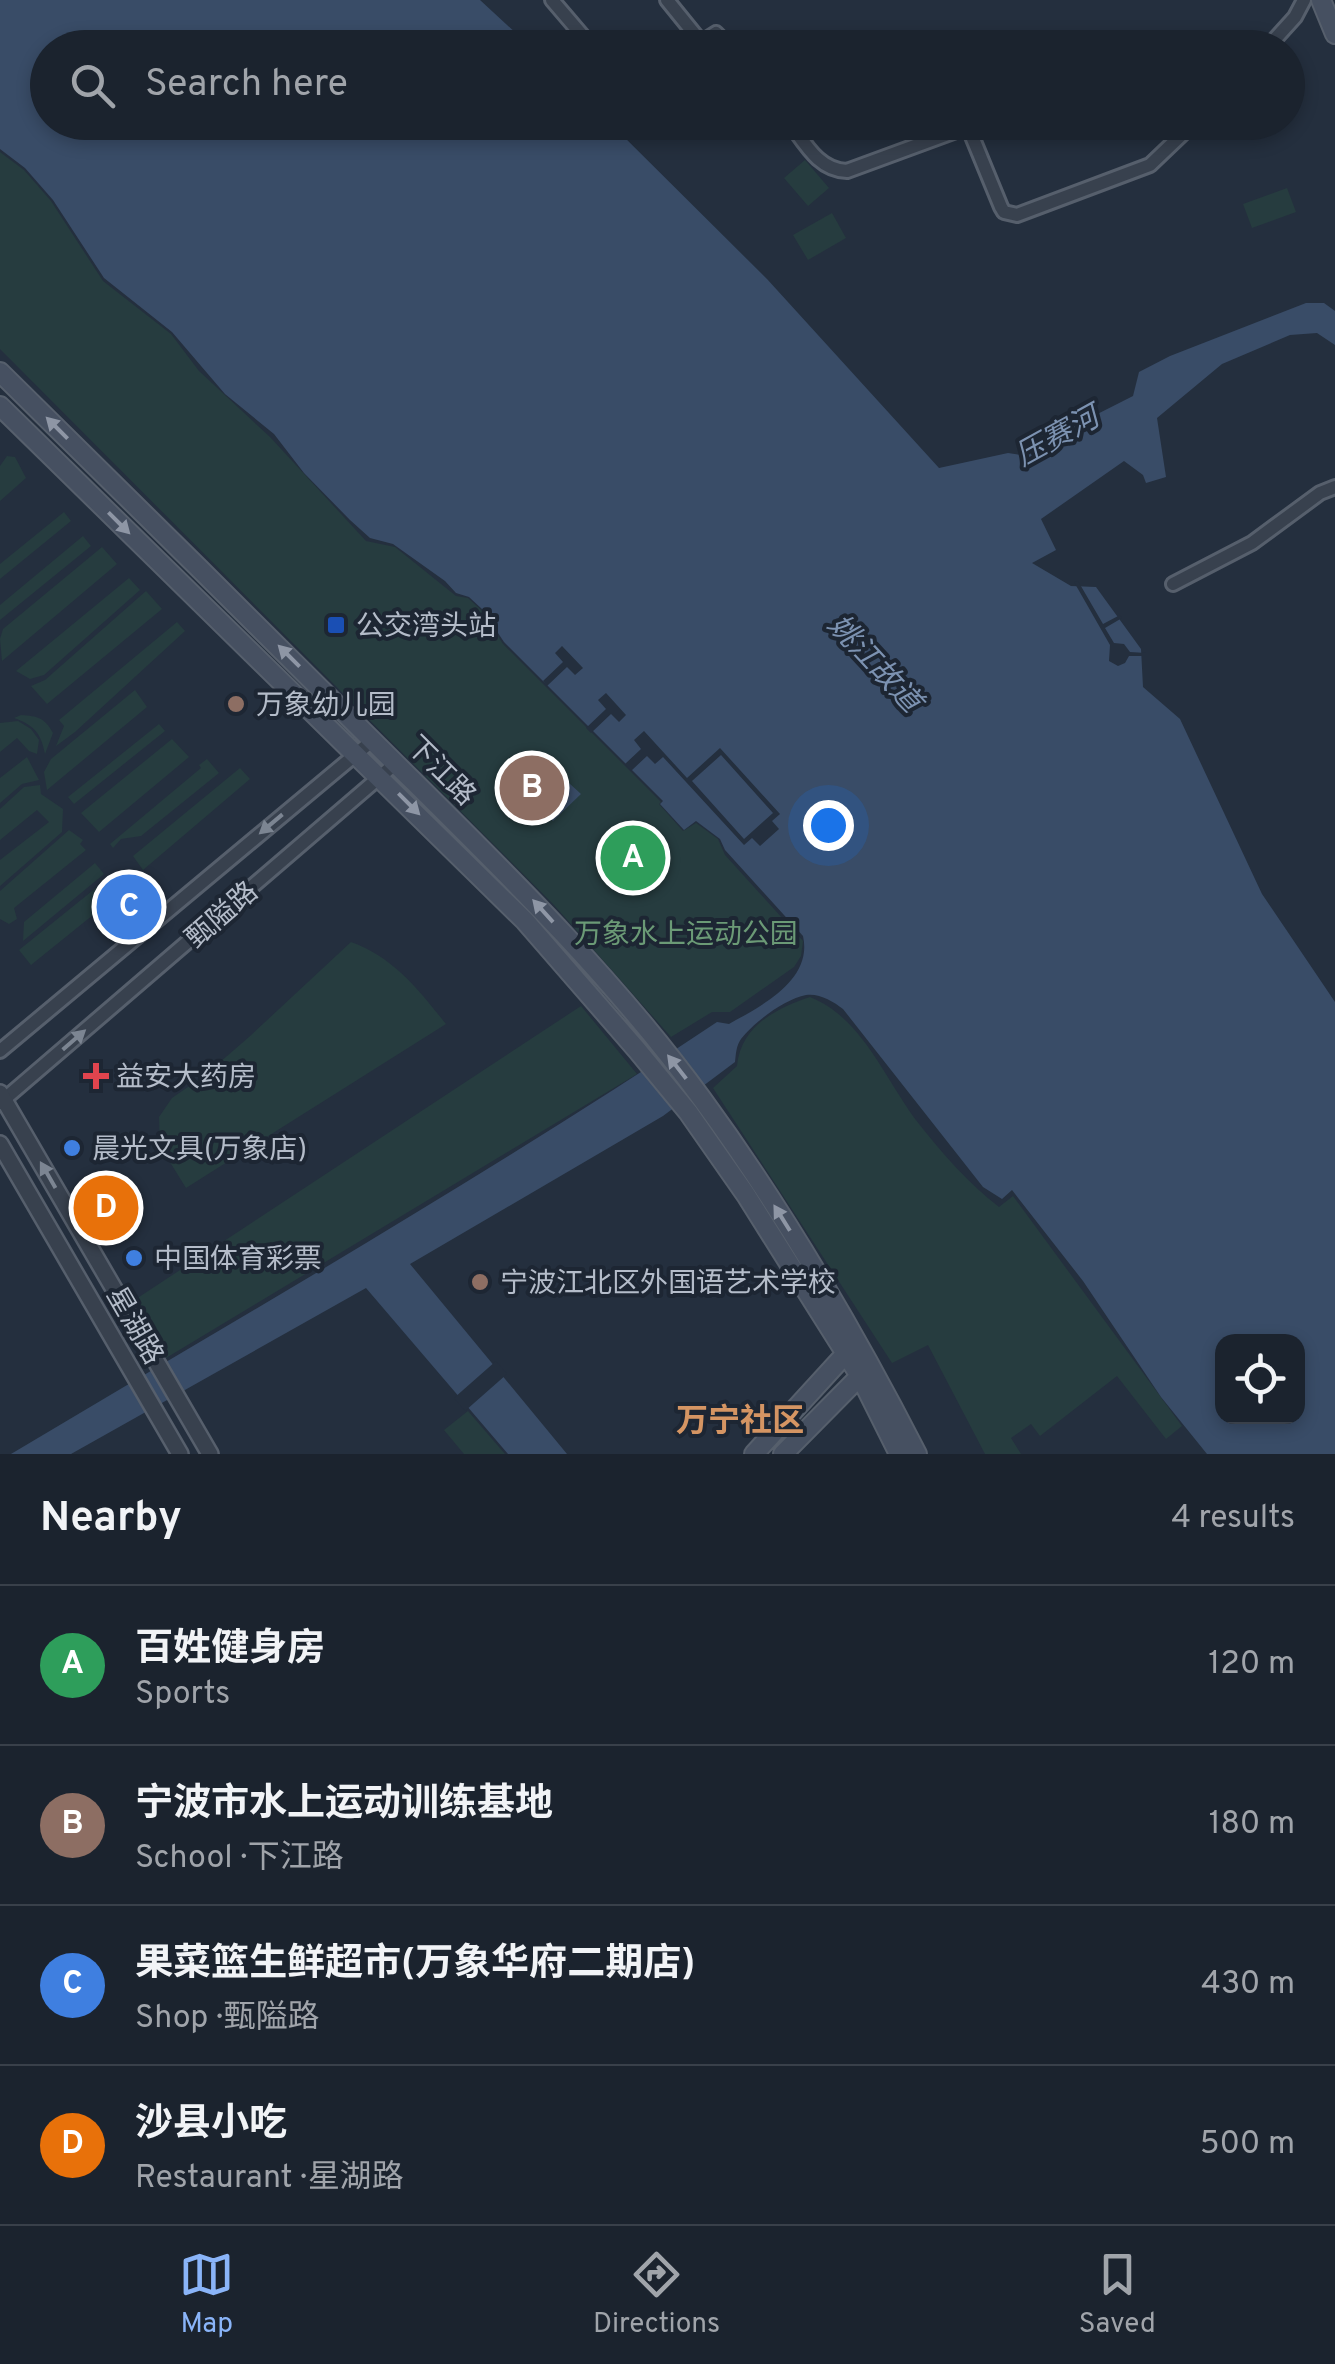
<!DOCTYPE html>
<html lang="en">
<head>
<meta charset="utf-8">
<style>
	:root { --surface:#1b232e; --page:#242b36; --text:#f1f3f6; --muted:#a0a4aa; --line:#39404a; --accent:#8ab4f8 }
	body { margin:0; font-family:Overpass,"Noto Sans SC",sans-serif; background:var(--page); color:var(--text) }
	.controls { position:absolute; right:30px; bottom:30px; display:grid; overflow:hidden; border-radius:20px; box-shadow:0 5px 15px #0003 }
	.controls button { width:90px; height:90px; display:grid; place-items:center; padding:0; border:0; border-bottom:2px solid var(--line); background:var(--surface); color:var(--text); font:50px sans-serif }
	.you { position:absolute; left:828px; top:825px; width:35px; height:35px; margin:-25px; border:8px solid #fff; border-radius:50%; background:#1a73e8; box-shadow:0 0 0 15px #1a73e833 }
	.badge { display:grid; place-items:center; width:65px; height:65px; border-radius:50%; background:var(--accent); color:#fff; font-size:32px; font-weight:700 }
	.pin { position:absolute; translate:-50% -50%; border:5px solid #fff; box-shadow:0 2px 10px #0006 }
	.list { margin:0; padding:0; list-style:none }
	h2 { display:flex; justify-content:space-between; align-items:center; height:130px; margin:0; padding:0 40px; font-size:42px }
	h2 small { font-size:32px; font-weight:400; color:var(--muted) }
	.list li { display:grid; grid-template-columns:65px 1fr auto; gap:30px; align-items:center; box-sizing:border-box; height:160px; padding:0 40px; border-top:2px solid var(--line) }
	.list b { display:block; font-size:38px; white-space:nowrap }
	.list p { margin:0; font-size:32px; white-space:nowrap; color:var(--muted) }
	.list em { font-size:32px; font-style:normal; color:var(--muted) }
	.icon { flex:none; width:55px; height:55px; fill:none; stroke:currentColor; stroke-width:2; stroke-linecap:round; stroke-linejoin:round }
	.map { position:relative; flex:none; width:1335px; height:1454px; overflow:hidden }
	.search { position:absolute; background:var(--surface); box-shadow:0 5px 15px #0003; left:30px; right:30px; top:30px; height:110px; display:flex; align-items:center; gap:25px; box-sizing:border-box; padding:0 35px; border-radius:55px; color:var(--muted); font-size:38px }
	.sheet { height:770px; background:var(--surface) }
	nav { display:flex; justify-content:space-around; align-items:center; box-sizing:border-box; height:140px; border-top:2px solid var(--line); background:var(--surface); font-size:28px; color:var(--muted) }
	nav a { display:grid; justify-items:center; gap:5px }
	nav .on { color:var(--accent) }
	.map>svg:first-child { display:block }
</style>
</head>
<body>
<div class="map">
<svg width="1335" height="1454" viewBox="0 0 1335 1454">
	<rect width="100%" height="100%" fill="#242f3e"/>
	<!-- green -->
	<path fill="#263c3f" d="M0 152 24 170 51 201 103 281 171 334 199 371 270 437 366 541 395 547 456 596 468 598 481 610 503 644 661 802 659 804 683 831 696 823 718 839 725 855 803 941 801 956 794 967 730 1012H712L671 1037 554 905 0 349Z
		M805 160 829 188 808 206 784 178Z
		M1287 188 1296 212 1252 228 1243 204Z
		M832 213 846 238 808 260 793 235Z
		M7 456 15 457 26 478 0 501V466Z
		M64 512 71 521 0 579V564Z
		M83 536 91 546 0 620V605Z
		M102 547 117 564 2 661 0 639 3 629Z
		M129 578 140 590 44 675 30 679 16 671Z
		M146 591 162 609 47 704 31 686 45 680Z
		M177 622 185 631 75 732 56 746 64 726 59 720Z
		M135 690 147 707 47 790 44 772 51 759Z
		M21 715C38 716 45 718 53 733L45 754C41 733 34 725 14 718Z
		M18 721 31 729 39 740 37 754 29 751 17 738 0 752V723Z
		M159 724 165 731 74 804 68 797Z
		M172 739 189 757 99 832 81 813Z
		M27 757 39 780 22 784 0 803V778Z
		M207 759 219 773 141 836 121 839 113 848 110 844 201 768 199 765Z
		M240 768 250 779 143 870 133 856Z
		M40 785 41 794 63 809 62 832 0 886V860L49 822 37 810 0 840V809L24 787Z
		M69 830 83 840 80 844 86 850 14 908 17 919 9 924 0 919V891Z
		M95 863 104 874 23 941 24 922Z
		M107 879 119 894 31 965 19 950Z
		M351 942C393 957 418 989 446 1024L186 1188 160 1146 159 1117 172 1098 204 1076 249 1037Z
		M810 997C863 1018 885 1080 919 1124 943 1154 969 1184 999 1207L1013 1196 1182 1426 1166 1439 1117 1376 1040 1436 1031 1424 1011 1438 1021 1454H985L928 1345 892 1363 713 1088 737 1066C741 1026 775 1009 810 997Z
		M581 1006 637 1074 166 1358 133 1301Z
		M468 1411 505 1454H464L444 1430Z"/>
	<!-- water -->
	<path fill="#394c67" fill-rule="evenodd" d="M0 0H480L531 47 48 48V122L610 123 767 279 939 468 1008 453 1021 455 1045 449 1050 438 1133 396 1139 372 1170 356 1306 303H1324L1335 311V345L1317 333 1290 335 1222 364 1157 418 1166 477 1146 483 1143 475 1124 461 1041 519 1056 550 1032 563 1071 586 1096 587 1141 649 1143 687 1180 719 1262 894 1335 1002V1454H1207L1161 1397 1083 1281 1012 1190 1002 1199 983 1187 843 1009C833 1001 819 993 806 995 785 999 754 1022 741 1039 736 1046 736 1054 735 1062L663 1116 410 1264 567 1454H508L366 1288 71 1454H11C248 1313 488 1175 717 1022L729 1024C761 1006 813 980 803 936L725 850 720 839 696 821 684 830 660 804 663 801 504 642 482 609 469 597 456 593 445 581 393 544 370 538 350 520 304 473 274 434 225 394 172 332 104 278 53 200 25 168 0 149ZM1222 1342H1298V1416H1222Z
		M569 783 581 794 553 821 542 810Z"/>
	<!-- pier -->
	<path fill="#242f3e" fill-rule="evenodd" d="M1078 581 1103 624 1120 615 1122 618 1105 628 1114 643 1124 644 1130 652 1146 653V656H1129L1125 663 1118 666 1109 661 1110 645 1074 582Z
		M562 646 583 668 575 675 567 667 547 686 543 681 563 662 555 653Z
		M606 693 626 715 619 722 611 714 591 733 586 728 606 709 598 700Z
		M644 731 687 778 720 748 780 814 772 821 779 829 760 846 752 838 744 845 663 757 655 764 647 756 631 771 625 764 641 749 634 740ZM721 755 773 813 744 839 692 781Z
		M496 1361 507 1374 465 1411 454 1398Z"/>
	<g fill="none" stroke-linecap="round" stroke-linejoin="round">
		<defs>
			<path id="minor" d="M552 0 593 48
				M667 0 701 42
				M694 47 716 33 731 48
				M1267 48 1295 17 1304 0
				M789 122C805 143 818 170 847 171L964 128 969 129 1001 207 1004 212 1017 215 1150 165 1195 122
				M1173 584 1252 543 1320 493 1335 487
				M0 1051 373 740
				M0 1103 396 763"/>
			<path id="tertiary" d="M0 1093 210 1454
				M0 1144 180 1454"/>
			<path id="secondary" d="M1321 0 1335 34
				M0 372C133 503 265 633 397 765 504 871 613 977 702 1099 784 1211 854 1331 917 1454
				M0 406 525 921 637 1050 688 1112 746 1195 860 1376 899 1454
				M754 1454 851 1348
				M783 1454 867 1369"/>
		</defs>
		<!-- minor casing -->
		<use href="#minor" stroke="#565f6c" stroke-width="18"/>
		<!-- tertiary casing -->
		<use href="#tertiary" stroke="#565f6c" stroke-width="20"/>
		<!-- secondary casing -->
		<use href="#secondary" stroke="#565f6c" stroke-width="22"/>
		<!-- minor -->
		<use href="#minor" stroke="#38414e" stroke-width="12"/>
		<!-- tertiary -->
		<use href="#tertiary" stroke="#38414e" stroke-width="15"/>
		<!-- secondary -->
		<use href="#secondary" stroke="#465061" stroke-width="18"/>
	</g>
	<!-- one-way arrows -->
	<defs><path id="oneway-solid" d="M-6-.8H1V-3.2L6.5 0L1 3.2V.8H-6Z" transform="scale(2.5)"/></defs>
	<g fill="#8e96a5">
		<use href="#oneway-solid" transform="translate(57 428) rotate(-135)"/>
		<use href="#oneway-solid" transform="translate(119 523) rotate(45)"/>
		<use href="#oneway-solid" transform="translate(289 656) rotate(-135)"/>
		<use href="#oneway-solid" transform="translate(409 804) rotate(45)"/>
		<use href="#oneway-solid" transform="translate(543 911) rotate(-132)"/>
		<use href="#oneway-solid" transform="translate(677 1067) rotate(-128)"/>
		<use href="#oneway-solid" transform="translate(782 1218) rotate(-122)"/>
	</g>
	<g fill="#7c8592">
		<use href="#oneway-solid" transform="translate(271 824) rotate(140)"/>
		<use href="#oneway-solid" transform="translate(74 1040) rotate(-41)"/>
		<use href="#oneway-solid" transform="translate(48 1175) rotate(-120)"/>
	</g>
	<!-- markers -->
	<rect fill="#1a4fb4" stroke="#1d2633" stroke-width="4" x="326" y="615" width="20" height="20" rx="5"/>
	<g fill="#8d6e63" stroke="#1d2633" stroke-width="4">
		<circle cx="236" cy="704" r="10"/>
		<circle cx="480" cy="1282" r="10"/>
	</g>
	<path fill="#e0444e" stroke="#1d2633" stroke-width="4" d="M91 1061h10v10h10v10h-10v10h-10v-10h-10v-10h10z"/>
	<g fill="#3f7fe0" stroke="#1d2633" stroke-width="4">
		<circle cx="72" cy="1148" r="10"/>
		<circle cx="134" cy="1258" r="10"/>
	</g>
	<g text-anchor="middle" stroke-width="8" stroke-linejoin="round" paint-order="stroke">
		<!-- poi labels -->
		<g font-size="28" fill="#b4bcc9" stroke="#1d2633" text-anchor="start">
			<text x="356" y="635">公交湾头站</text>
			<text x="256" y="714">万象幼儿园</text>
			<text x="116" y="1086">益安大药房</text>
			<text x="92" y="1158">晨光文具(万象店)</text>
			<text x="154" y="1268">中国体育彩票</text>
			<text x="500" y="1292">宁波江北区外国语艺术学校</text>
		</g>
		<!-- street labels -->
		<g font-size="28" fill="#b4bcc9" stroke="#1d2633">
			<text transform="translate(442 770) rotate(45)" y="10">下江路</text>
			<text transform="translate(221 914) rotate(-41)" y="10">甄隘路</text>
			<text transform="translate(136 1325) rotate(60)" y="10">星湖路</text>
		</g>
		<!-- park labels -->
		<g font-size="28" fill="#6b9a76" stroke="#1d2633">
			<text x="686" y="943">万象水上运动公园</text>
		</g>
		<!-- water labels -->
		<g font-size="30" font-style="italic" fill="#7c92b1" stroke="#1d2633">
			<text transform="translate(1057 436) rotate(-29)" y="10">压赛河</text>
			<text transform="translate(875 663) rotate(47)" y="10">姚江故道</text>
		</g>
		<!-- quarter labels -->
		<g font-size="32" font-weight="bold" fill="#d59563" stroke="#1d2633">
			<text x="740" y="1431">万宁社区</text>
		</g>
	</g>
</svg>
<div class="controls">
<button><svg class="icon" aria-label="locate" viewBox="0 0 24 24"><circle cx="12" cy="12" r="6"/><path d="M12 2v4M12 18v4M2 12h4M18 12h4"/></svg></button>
</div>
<div class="you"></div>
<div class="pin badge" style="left:633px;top:858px;background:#2e9e5b">A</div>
<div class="pin badge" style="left:532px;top:788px;background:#8d6e63">B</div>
<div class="pin badge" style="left:129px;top:907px;background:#3f7fe0">C</div>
<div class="pin badge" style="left:106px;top:1208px;background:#e8710a">D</div>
<div class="search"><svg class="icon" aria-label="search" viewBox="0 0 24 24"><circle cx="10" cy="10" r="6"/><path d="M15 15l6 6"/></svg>Search here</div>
</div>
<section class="sheet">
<h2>Nearby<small>4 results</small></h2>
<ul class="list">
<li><span class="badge" style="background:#2e9e5b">A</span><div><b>百姓健身房</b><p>Sports</p></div><em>120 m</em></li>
<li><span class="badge" style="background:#8d6e63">B</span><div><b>宁波市水上运动训练基地</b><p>School · 下江路</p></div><em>180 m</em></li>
<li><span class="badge" style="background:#3f7fe0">C</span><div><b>果菜篮生鲜超市(万象华府二期店)</b><p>Shop · 甄隘路</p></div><em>430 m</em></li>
<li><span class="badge" style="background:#e8710a">D</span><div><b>沙县小吃</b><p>Restaurant · 星湖路</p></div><em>500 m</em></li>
</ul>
</section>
<nav>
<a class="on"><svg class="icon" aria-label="map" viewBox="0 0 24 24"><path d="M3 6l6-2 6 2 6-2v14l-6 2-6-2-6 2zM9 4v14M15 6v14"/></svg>Map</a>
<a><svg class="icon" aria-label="directions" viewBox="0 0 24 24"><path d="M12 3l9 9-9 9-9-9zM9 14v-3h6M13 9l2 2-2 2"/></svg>Directions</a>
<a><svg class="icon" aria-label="saved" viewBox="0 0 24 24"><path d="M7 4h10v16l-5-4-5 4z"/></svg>Saved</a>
</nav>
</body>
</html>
